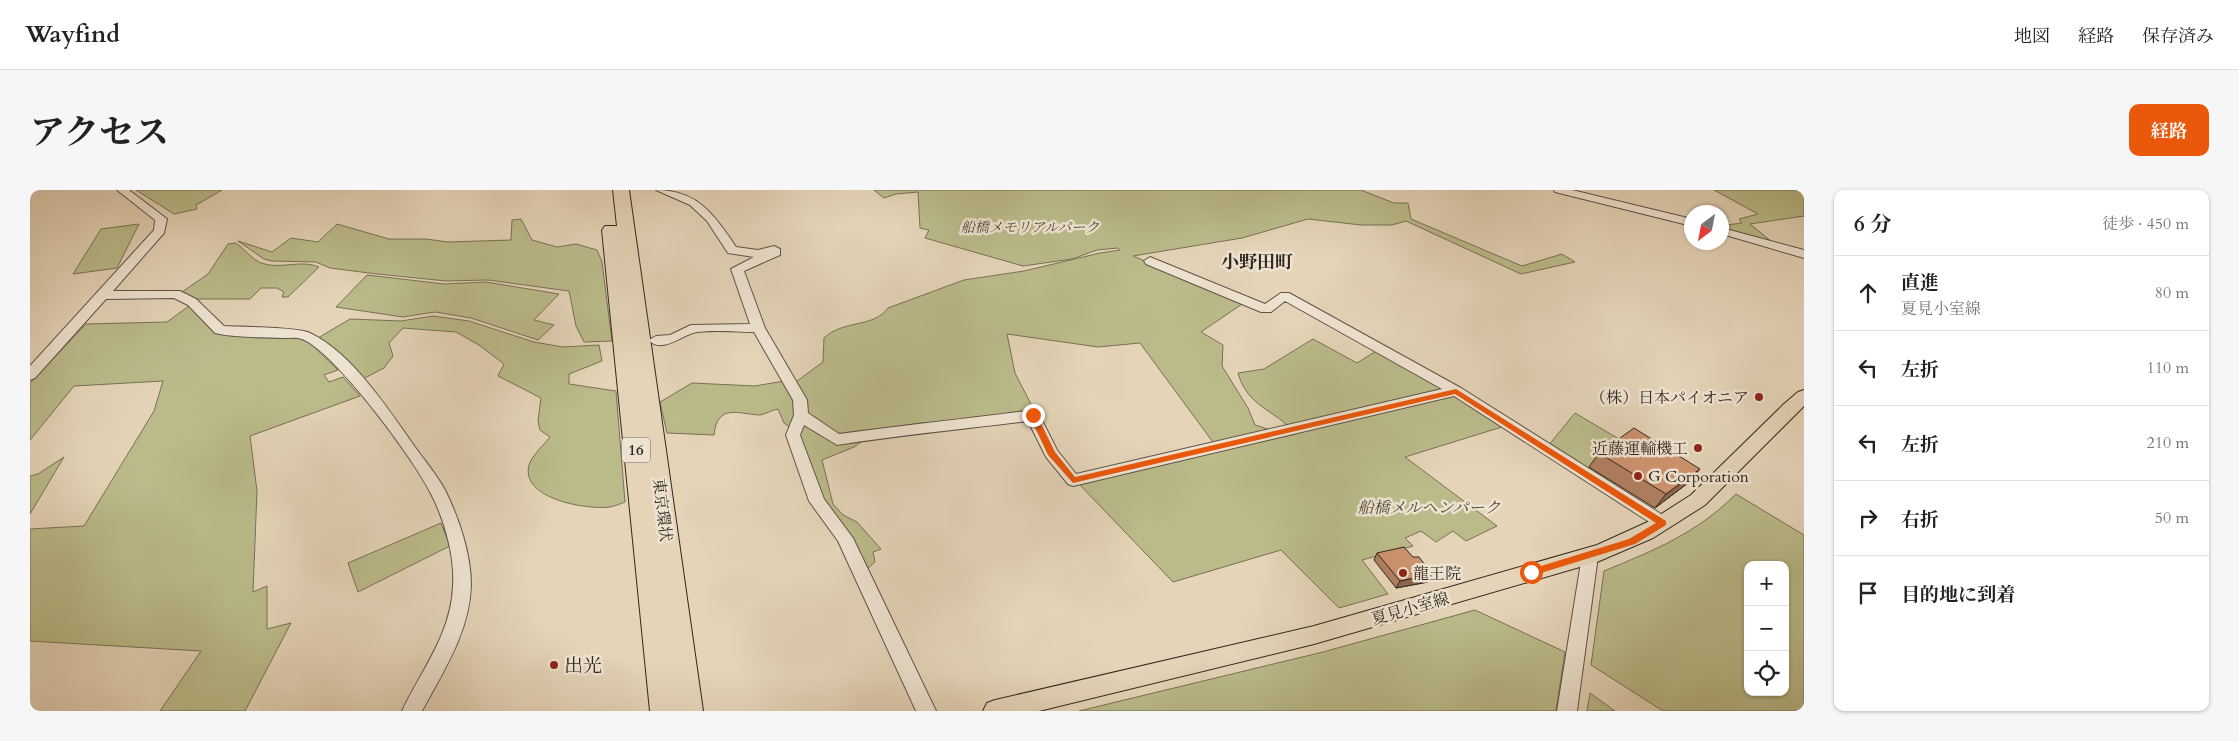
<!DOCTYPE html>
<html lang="ja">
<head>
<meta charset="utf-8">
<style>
	:root { --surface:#fff; --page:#f6f6f6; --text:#222; --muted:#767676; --line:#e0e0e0; --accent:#ea580c }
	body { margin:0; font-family:Cardo,"Noto Serif JP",serif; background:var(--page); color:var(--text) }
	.controls { position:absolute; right:15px; bottom:15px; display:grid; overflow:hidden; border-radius:10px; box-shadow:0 1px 4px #0004 }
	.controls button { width:45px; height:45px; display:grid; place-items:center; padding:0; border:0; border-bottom:1px solid var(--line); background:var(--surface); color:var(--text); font:25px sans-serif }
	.compass { position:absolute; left:1654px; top:15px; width:45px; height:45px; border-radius:50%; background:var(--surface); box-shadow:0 1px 4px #0004; rotate:212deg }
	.stop { position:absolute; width:15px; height:15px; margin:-11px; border:4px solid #ea580c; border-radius:50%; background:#fff }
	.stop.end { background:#ea580c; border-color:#fff; box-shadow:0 1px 5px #0008 }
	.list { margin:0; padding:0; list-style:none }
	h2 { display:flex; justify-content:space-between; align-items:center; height:65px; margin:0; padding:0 20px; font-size:21px }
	h2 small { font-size:16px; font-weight:400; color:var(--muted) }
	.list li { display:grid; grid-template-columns:32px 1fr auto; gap:15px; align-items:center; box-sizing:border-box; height:75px; padding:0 20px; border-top:1px solid var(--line) }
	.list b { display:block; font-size:19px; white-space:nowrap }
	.list p { margin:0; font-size:16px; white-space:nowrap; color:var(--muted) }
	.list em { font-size:16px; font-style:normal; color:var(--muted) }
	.icon { flex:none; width:28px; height:28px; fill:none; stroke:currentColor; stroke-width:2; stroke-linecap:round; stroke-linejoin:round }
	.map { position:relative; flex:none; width:1774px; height:521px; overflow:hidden; border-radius:10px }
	header { display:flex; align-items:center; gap:30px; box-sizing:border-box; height:70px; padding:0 25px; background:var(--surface); border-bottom:1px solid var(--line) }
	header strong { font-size:24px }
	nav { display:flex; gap:28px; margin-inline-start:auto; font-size:18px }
	.intro { display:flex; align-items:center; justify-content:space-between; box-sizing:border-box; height:120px; padding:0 30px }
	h1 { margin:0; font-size:35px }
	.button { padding:12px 22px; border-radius:10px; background:var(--accent); color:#fff; font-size:18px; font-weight:700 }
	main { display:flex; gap:30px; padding:0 30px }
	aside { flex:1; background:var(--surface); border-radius:10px; box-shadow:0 1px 4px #0004 }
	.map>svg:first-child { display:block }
</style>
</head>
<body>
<header>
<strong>Wayfind</strong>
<nav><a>地図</a><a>経路</a><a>保存済み</a></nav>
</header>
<div class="intro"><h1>アクセス</h1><a class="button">経路</a></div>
<main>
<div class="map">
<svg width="1774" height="521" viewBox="0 0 1774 521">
	<rect width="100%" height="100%" fill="#e5d4b8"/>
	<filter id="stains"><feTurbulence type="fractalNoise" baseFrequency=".004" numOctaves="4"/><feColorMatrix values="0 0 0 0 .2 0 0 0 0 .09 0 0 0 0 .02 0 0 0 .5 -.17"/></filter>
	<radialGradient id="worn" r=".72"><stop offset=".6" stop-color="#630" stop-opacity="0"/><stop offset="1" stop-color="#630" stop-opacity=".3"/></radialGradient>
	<!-- green -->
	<path fill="#bbbb8a" stroke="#777156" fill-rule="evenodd" d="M106 0H192L166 15 167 19 144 24Z
		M844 0H1331L1364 13H1378L1381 29 1492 76 1532 64 1545 72 1491 84 1376 31 1362 35H1331L1278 29 1212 48 1103 66 1215 112 1171 142 1193 155 1192 176 1218 218 1225 235 1247 242 1185 255 1110 153 1068 157 977 144 985 183 1005 222 919 233H891L810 246 774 223 763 194 793 172 794 148C812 130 844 138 858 118L934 90 994 81 1070 63 1090 60 1088 58 1067 60 1042 69 993 76 895 48 899 40 890 38 888 2 866 4 854 8Z
		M1684 0H1774V26L1720 34 1742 52 1697 40 1696 35 1712 33 1709 29 1728 24Z
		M491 29 502 50 527 57 546 54 567 60 572 72 582 151 554 152 546 136 539 101 458 90 416 91 347 84 300 78 286 72 241 71 234 69 208 51 242 62 261 48 288 52 307 34 359 49H396L418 52 481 50 482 30Z
		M109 34 87 78 43 84 71 39Z
		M206 53C214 59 222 69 231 73 250 80 271 69 289 77L258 107H252L254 102 247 98H231L220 109H163L152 102 178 84 198 54Z
		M337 85 414 94 456 92 529 104 504 130 524 135 508 150 441 128 405 122 373 127 306 117Z
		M159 116 186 142 268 148 280 153 308 180 294 185 299 192 313 187 330 206 220 246 227 301 223 402 237 396V439L261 433 215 521H130L171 461 0 451V339L54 336 124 221 133 191 44 196 0 250V193L56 134 137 132Z
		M403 126 439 131 504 152 533 157 569 155 572 171 539 184V194L586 201 595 312C590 314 585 316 580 317 557 320 490 309 499 275 503 264 513 256 520 247L510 240 508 231 511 208 468 186 474 174 449 155 426 142 373 138 359 153 363 166 354 178 331 190 288 148 320 129 371 131Z
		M1283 149 1327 173 1348 160 1475 236 1375 267 1467 336 1436 351 1423 341 1406 352 1391 341 1375 348 1383 356 1332 370 1358 404 1309 418 1251 360 1143 392 1048 293 1266 244C1245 219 1218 218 1208 183L1234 179Z
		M754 191 768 212 761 238 754 233 748 219C742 220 734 225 729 225 709 224 687 213 684 245L637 243 630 212 662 193 725 196Z
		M1545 223 1594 252 1555 280 1518 256Z
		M771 228 806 253 838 247 824 257 792 270 803 314 813 325 827 332 851 359 843 362 845 372 835 381 789 307 767 241Z
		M34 267 0 324V286L8 284Z
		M1706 304 1774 345V521H1633L1561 475 1574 381C1625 360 1667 343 1706 304ZM1718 375H1755V502H1718Z
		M411 333 420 356 328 402 318 373Z
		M1445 420 1535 462 1526 521H1049L1293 462Z
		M1560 503 1585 521H1557Z"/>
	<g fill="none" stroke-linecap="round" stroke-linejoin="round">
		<defs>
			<path id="minor" d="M87 0H99L137 29 134 43 83 101H150L166 109 194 136C211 137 268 137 280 143 323 164 358 219 385 257 395 271 407 285 415 300 429 328 441 364 441 395 440 441 413 482 392 521H372C392 479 421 444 423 396 425 366 414 328 400 302 384 269 304 161 272 149 267 147 259 148 253 148 231 147 206 148 185 143L158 115 144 108 76 109 5 188 0 190V176L124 40 125 30Z
				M626 0C668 0 684 25 706 57L728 60 744 56 750 59V65L714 81 735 138 777 210 778 223 809 244C874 235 938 229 1003 220L1008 222 1027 260 1046 284 1412 199 1255 111 1241 122H1231L1116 74 1114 71 1120 67 1235 114 1251 103H1259L1431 198 1639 329 1641 333 1639 337 1633 339 1627 337 1424 206 1043 296 1038 294 1016 267 998 231C934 239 871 245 807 255L774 235 770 245 794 309 823 348 906 521H886L808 351 779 311 756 245 764 225 763 210 724 142C709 142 677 139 663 143 652 146 630 164 619 150L626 146 640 145 661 135 720 134 701 79 724 67 698 63 677 31 660 15Z
				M1524 0H1542L1662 29V36L1525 2Z
				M1692 38 1774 60V68L1692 44Z
				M1560 359 1566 361 1568 366 1547 521H1527L1552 366 1554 361Z"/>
			<path id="major" d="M1774 200V216L1675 315 1623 348 1567 372 1284 454 1009 521H953L957 513 965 510 1284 436 1567 355 1622 330 1661 305 1754 214 1768 202Z"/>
			<path id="highway" d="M583 0H599L673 521H620L572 40 575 36H587Z"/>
		</defs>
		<!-- minor casing -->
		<use href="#minor" stroke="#605247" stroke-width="2"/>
		<!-- major casing -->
		<use href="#major" stroke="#332721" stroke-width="2"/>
		<!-- highway casing -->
		<use href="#highway" stroke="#332721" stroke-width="2"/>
		<!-- minor -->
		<use href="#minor" fill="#eee3d1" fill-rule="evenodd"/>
		<!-- major -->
		<use href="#major" fill="#e5d4b8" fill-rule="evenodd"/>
		<!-- highway -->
		<use href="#highway" fill="#e5d4b8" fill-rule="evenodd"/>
	</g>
	<!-- wall -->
	<path fill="#af7e5f" stroke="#332721" d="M1569 263 1658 293 1625 318 1559 277Z
		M1347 363 1383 367 1402 384 1398 392 1366 398 1344 370Z"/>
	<!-- shaded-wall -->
	<path fill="#8f664d" stroke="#332721" d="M1670 279 1658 293 1625 318 1636 304Z
		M1402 384 1398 392 1366 398 1370 391Z"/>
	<!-- building -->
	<path fill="#cc926e" stroke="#332721" d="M1604 238 1670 279 1636 304 1569 263Z
		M1374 357 1383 367H1389L1402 384 1370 391 1347 363Z"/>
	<!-- route -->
	<path fill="#ea580c" d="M1426 199 1636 331V335L1605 354 1501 386 1498 385V380L1599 349 1626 333 1425 204 1043 293 1018 265 999 225 1006 223 1025 262 1045 287Z"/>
	<!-- markers -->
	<g fill="#8f2418" stroke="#eee3d1" stroke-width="2">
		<circle cx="1729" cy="207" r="5"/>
		<circle cx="1668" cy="258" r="5"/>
		<circle cx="1608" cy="286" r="5"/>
		<circle cx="1373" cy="383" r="5"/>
		<circle cx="524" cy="475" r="5"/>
	</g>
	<g text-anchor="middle" stroke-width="5" stroke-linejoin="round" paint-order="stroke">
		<!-- far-park labels -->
		<g font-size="14" font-style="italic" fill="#554c3b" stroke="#eee3d1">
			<text x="1000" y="42">船橋メモリアルパーク</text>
		</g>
		<!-- shield labels -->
		<rect fill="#eee3d1" stroke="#6b5f56" stroke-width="1" x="592" y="247.5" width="28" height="25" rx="4"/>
		<g font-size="15" font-weight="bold" fill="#332721">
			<text x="606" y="265">16</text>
		</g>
		<!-- poi labels -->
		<g font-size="16" fill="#332721" stroke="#eee3d1" text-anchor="end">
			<text x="1719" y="213">（株）日本パイオニア</text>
			<text x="1658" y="264">近藤運輸機工</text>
			<text x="1618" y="292" text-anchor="start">G Corporation</text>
			<text x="1383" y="389" text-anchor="start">龍王院</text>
		</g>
		<!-- park labels -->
		<g font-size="16" font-style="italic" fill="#554c3b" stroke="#eee3d1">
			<text x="1399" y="323">船橋メルヘンパーク</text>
		</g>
		<!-- street labels -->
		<g font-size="16" fill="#332721" stroke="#eee3d1">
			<text transform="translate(633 320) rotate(83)" y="6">東京環状</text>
			<text transform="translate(1380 418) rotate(-16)" y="6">夏見小室線</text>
		</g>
		<!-- neighbourhood labels -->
		<g font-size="18" font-weight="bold" fill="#332721" stroke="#eee3d1">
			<text x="1227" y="78">小野田町</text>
		</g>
		<!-- near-poi labels -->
		<g font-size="19" fill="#332721" stroke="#eee3d1" text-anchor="start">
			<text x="534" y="482">出光</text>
		</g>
	</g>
	<rect width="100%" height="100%" filter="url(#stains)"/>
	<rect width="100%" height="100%" fill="url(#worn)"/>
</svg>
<div class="controls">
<button>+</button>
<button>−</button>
<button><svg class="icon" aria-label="locate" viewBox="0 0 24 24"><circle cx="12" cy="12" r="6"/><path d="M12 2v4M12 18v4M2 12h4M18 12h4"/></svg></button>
</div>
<svg class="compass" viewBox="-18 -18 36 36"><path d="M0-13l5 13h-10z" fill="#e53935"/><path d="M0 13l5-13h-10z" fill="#767676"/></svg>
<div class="stop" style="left:1501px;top:382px"></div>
<div class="stop end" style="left:1003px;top:225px"></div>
</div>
<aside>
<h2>6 分<small>徒歩 · 450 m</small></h2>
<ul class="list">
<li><svg class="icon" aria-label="ahead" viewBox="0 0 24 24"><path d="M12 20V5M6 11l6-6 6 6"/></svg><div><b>直進</b><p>夏見小室線</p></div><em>80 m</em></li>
<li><svg class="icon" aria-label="left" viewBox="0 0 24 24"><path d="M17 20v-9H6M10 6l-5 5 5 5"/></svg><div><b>左折</b></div><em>110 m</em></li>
<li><svg class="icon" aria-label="left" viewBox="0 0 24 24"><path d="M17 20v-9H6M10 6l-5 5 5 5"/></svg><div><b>左折</b></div><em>210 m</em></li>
<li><svg class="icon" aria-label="right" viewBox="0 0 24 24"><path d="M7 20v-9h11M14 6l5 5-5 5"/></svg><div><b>右折</b></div><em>50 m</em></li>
<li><svg class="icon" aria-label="arrive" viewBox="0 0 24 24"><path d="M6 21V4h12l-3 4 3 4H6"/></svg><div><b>目的地に到着</b></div></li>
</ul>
</aside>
</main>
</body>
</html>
